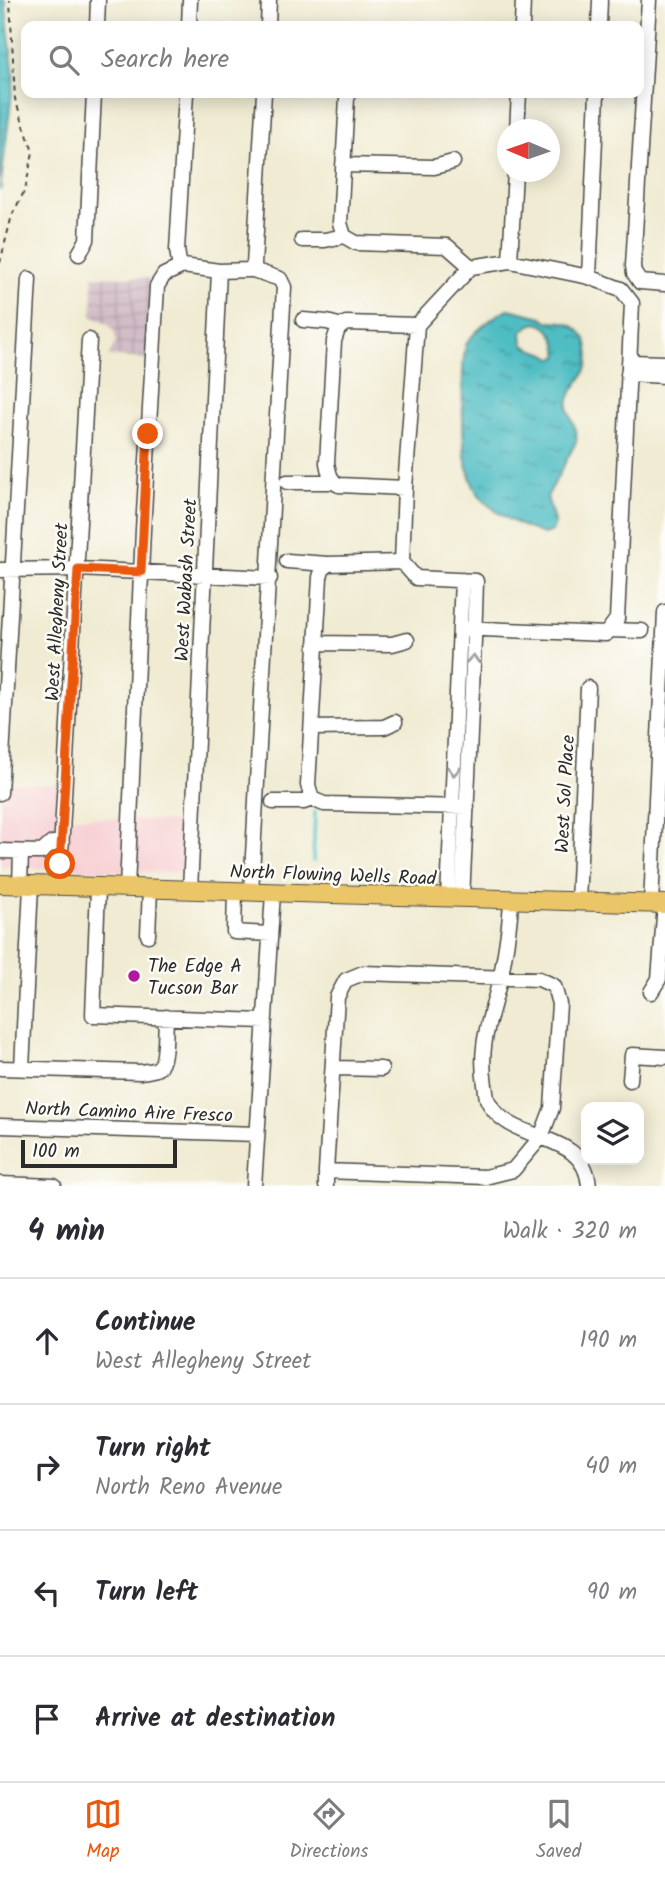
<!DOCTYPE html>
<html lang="en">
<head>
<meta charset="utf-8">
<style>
	:root { --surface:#fff; --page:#f2f2f3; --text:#2b2b33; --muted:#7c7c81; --line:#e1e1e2; --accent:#ea580c }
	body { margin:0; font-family:Kalam,sans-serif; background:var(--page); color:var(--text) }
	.controls { position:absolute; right:21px; bottom:21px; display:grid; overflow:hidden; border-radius:14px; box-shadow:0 4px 18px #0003 }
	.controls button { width:63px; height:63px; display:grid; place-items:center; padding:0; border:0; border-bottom:2px solid var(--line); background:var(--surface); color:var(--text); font:35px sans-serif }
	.compass { position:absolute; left:497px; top:119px; width:63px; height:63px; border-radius:50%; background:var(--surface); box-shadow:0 4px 18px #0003; rotate:272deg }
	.scale { position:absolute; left:21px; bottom:18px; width:156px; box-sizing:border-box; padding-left:7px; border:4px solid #2b2b2b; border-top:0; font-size:19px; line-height:24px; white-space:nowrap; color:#2b2b2b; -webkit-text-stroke:5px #fdfcf7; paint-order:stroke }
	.stop { position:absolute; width:21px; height:21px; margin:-16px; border:5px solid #ea580c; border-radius:50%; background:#fff }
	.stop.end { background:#ea580c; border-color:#fff; box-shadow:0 2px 7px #0008 }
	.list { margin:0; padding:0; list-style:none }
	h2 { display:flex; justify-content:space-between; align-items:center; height:91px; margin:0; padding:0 28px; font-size:30px }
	h2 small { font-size:23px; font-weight:400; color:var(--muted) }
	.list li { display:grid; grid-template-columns:46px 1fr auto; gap:21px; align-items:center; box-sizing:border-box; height:126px; padding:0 28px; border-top:2px solid var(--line) }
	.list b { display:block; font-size:26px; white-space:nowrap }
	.list p { margin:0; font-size:23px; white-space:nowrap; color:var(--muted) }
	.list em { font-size:23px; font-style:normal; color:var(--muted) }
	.icon { flex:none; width:38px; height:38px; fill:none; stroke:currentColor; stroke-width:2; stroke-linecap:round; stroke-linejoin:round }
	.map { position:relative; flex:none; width:665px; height:1186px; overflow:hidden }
	.search { position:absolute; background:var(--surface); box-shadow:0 4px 18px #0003; left:21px; right:21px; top:21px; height:77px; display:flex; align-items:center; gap:18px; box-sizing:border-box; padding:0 24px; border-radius:14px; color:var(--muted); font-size:26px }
	.sheet { height:595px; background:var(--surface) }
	nav { display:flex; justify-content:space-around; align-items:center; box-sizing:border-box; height:98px; border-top:2px solid var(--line); background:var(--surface); font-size:19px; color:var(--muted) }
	nav a { display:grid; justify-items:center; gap:4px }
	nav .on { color:var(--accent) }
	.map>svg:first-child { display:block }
</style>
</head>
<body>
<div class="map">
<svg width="665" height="1186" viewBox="0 0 665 1186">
	<defs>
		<pattern id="industrial-grid" width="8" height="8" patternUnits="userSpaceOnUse" patternTransform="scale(1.75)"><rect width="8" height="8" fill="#d2bdc7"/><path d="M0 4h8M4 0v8" fill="none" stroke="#b4a3ab"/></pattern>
		<pattern id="water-ripples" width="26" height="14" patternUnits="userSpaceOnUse" patternTransform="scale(1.75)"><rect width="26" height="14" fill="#4fbec4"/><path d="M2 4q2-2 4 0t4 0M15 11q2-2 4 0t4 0" fill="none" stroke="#429b9f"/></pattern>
	</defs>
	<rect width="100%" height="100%" fill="#fdfcf7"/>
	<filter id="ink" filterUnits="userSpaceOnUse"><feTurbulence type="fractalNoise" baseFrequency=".0143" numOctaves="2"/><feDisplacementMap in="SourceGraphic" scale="14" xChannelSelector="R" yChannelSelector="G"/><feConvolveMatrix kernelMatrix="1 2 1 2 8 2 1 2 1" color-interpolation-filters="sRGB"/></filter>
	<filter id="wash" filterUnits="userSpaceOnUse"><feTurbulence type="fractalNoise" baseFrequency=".00686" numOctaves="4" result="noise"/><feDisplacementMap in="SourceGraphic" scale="28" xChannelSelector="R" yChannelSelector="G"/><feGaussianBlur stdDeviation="1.57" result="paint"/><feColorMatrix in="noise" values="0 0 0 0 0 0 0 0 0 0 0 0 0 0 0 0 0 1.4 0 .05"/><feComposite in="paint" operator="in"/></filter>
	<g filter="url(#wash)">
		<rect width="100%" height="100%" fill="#f0ebd2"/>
		<!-- built -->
		<path fill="#f7cfd3" d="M6 783 60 785 57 816 184 822 182 873 0 867V798H5Z"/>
		<!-- industrial -->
		<path fill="url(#industrial-grid)" d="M93 276 148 278 153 284 149 359 108 356 116 342 114 331 107 323 92 316Z"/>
		<!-- water -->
		<path fill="url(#water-ripples)" stroke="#3d7478" stroke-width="2" fill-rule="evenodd" d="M0 0H5L14 76 0 191Z
			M509 309 542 317 548 322C560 320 569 322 578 330 585 336 587 340 588 349 593 376 570 383 568 405 568 418 579 428 576 442L547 497 555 525 552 531 544 534C521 527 491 513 477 492 470 481 467 468 465 456 463 439 460 356 467 343 474 332 497 313 509 309ZM536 323C551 325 560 343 558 357L552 358C543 350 532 352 523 344L522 332 528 326Z"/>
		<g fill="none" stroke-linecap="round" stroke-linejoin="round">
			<!-- stream -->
			<path stroke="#4fbec4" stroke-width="3.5" d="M313 861 315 812"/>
		</g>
	</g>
	<g filter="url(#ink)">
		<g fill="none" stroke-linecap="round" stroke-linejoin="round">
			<defs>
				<path id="minor" d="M649 0 633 266 634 273 640 282 665 284
					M97 26 98 0
					M189 26 190 0
					M268 26 269 0
					M522 26 523 0
					M599 26 600 0
					M186 93 177 250 179 262 183 266 219 271 249 270 254 265 264 93
					M350 93 347 98 340 223 344 236 356 243 447 246 471 267 510 261 589 277 621 289 632 303 617 619 606 634 460 628
					M517 130 519 93
					M343 165 434 167 453 162
					M302 240H325L344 236
					M79 254 87 240 94 93
					M510 261 515 172
					M250 269 280 279 284 287 251 892
					M589 277 597 93
					M303 320 327 322 342 326
					M628 374 665 376V363L629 362
					M287 482H333
					M405 488 339 485C330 481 329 473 327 463L334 341 338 329 346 323 417 325
					M287 561 328 564
					M402 562 405 488 417 325 471 267
					M0 570 78 569 270 578
					M609 630 642 631
					M316 643 392 644 407 640
					M313 728 384 727 395 722
					M0 793 29 279
					M273 802H304L312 799
					M0 851 42 852 52 843H62
					M20 885 21 852
					M59 887 89 340
					M98 888 93 1015 265 1021
					M127 888 143 530 157 286 164 275 183 266
					M190 890 219 271
					M235 892 234 932 270 934
					M448 898 462 580
					M462 898C467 793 473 687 476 581L416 578 402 562 328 564 323 568 320 577 308 785 312 799 324 804 467 807
					M511 900C510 926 506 949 501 975 492 1016 478 1041 485 1085 486 1090 486 1097 488 1101 510 1146 585 1128 589 1186
					M578 902 588 688
					M651 904 665 612
					M148 935 150 889
					M651 992 659 979 665 904
					M0 1068 141 1072C146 1071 154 1071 158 1068 167 1062 165 1029 166 1017
					M22 1068 31 886
					M334 1068 381 1069
					M630 1080 632 1055 665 1057
					M0 1126 257 1134
					M0 1184 54 1186
					M254 1186 273 893
					M326 1186V1171L337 997 346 980 363 973 539 979 554 986 559 1004 552 1108 541 1137 513 1170 485 1177 326 1171"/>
				<path id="major" d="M0 884 665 904"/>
			</defs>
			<!-- minor casing -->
			<use href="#minor" stroke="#494844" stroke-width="17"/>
			<!-- major casing -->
			<use href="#major" stroke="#494844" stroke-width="20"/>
			<!-- path -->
			<path stroke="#494844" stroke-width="2" stroke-dasharray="5 5" stroke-linecap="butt" d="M0 263 12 215 25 190 33 152 15 99 10 0"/>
			<!-- minor -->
			<use href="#minor" stroke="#fff" stroke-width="14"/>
			<!-- major -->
			<use href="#major" stroke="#ebc669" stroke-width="18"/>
		</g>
		<!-- one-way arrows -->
		<defs><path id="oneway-chevron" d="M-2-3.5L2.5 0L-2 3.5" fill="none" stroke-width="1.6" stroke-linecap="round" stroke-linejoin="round" transform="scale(1.75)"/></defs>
		<g stroke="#a0a0a0">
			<use href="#oneway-chevron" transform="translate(473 659) rotate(-87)"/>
			<use href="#oneway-chevron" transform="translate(454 771) rotate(93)"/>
		</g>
	</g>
	<g fill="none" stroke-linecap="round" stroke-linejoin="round" filter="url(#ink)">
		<!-- route -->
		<path stroke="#ea580c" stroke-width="9" d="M60 864 78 569 141 572 148 434"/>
	</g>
	<!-- markers -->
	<circle fill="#b5179e" stroke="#fdfcf7" stroke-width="2.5" cx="134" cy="976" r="7"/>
	<g text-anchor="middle" stroke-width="5" stroke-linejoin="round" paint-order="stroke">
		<!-- street labels -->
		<g font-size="19" fill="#2b2b2b" stroke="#fdfcf7">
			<text transform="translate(185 580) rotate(-87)" y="7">West Wabash Street</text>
			<text transform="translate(56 612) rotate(-87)" y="7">West Allegheny Street</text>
			<text transform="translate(564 794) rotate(-87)" y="7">West Sol Place</text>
			<text transform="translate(333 874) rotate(2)" y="7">North Flowing Wells Road</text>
			<text transform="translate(129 1111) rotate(2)" y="7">North Camino Aire Fresco</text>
		</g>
		<!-- poi labels -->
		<g font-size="19" fill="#2b2b2b" stroke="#fdfcf7" text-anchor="start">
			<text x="148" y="972">The Edge A<tspan x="148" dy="22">Tucson Bar</tspan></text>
		</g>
	</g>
</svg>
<div class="controls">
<button><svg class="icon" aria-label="layers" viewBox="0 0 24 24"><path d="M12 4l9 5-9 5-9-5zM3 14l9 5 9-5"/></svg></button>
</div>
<svg class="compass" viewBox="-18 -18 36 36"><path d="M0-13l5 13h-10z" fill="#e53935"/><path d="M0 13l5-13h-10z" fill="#7c7c81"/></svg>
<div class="scale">100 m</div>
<div class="stop" style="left:60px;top:864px"></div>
<div class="stop end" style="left:148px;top:434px"></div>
<div class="search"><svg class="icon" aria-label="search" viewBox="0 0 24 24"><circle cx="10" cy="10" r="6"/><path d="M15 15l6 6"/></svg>Search here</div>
</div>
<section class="sheet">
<h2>4 min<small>Walk · 320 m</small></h2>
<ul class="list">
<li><svg class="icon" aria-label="ahead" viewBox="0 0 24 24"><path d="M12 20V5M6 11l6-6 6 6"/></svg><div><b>Continue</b><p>West Allegheny Street</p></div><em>190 m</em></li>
<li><svg class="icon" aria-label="right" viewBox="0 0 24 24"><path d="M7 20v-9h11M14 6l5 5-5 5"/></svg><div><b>Turn right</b><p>North Reno Avenue</p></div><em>40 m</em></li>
<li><svg class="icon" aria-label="left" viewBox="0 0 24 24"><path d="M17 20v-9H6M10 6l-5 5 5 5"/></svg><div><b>Turn left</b></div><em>90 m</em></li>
<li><svg class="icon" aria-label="arrive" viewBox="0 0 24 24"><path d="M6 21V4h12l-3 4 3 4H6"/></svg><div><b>Arrive at destination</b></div></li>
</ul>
</section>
<nav>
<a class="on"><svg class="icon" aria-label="map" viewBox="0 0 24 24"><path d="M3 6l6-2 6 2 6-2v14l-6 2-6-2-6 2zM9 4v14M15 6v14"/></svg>Map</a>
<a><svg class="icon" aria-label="directions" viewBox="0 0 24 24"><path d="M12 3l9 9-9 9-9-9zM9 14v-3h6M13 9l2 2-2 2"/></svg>Directions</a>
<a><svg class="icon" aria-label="saved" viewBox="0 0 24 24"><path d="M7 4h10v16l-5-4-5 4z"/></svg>Saved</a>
</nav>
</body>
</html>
